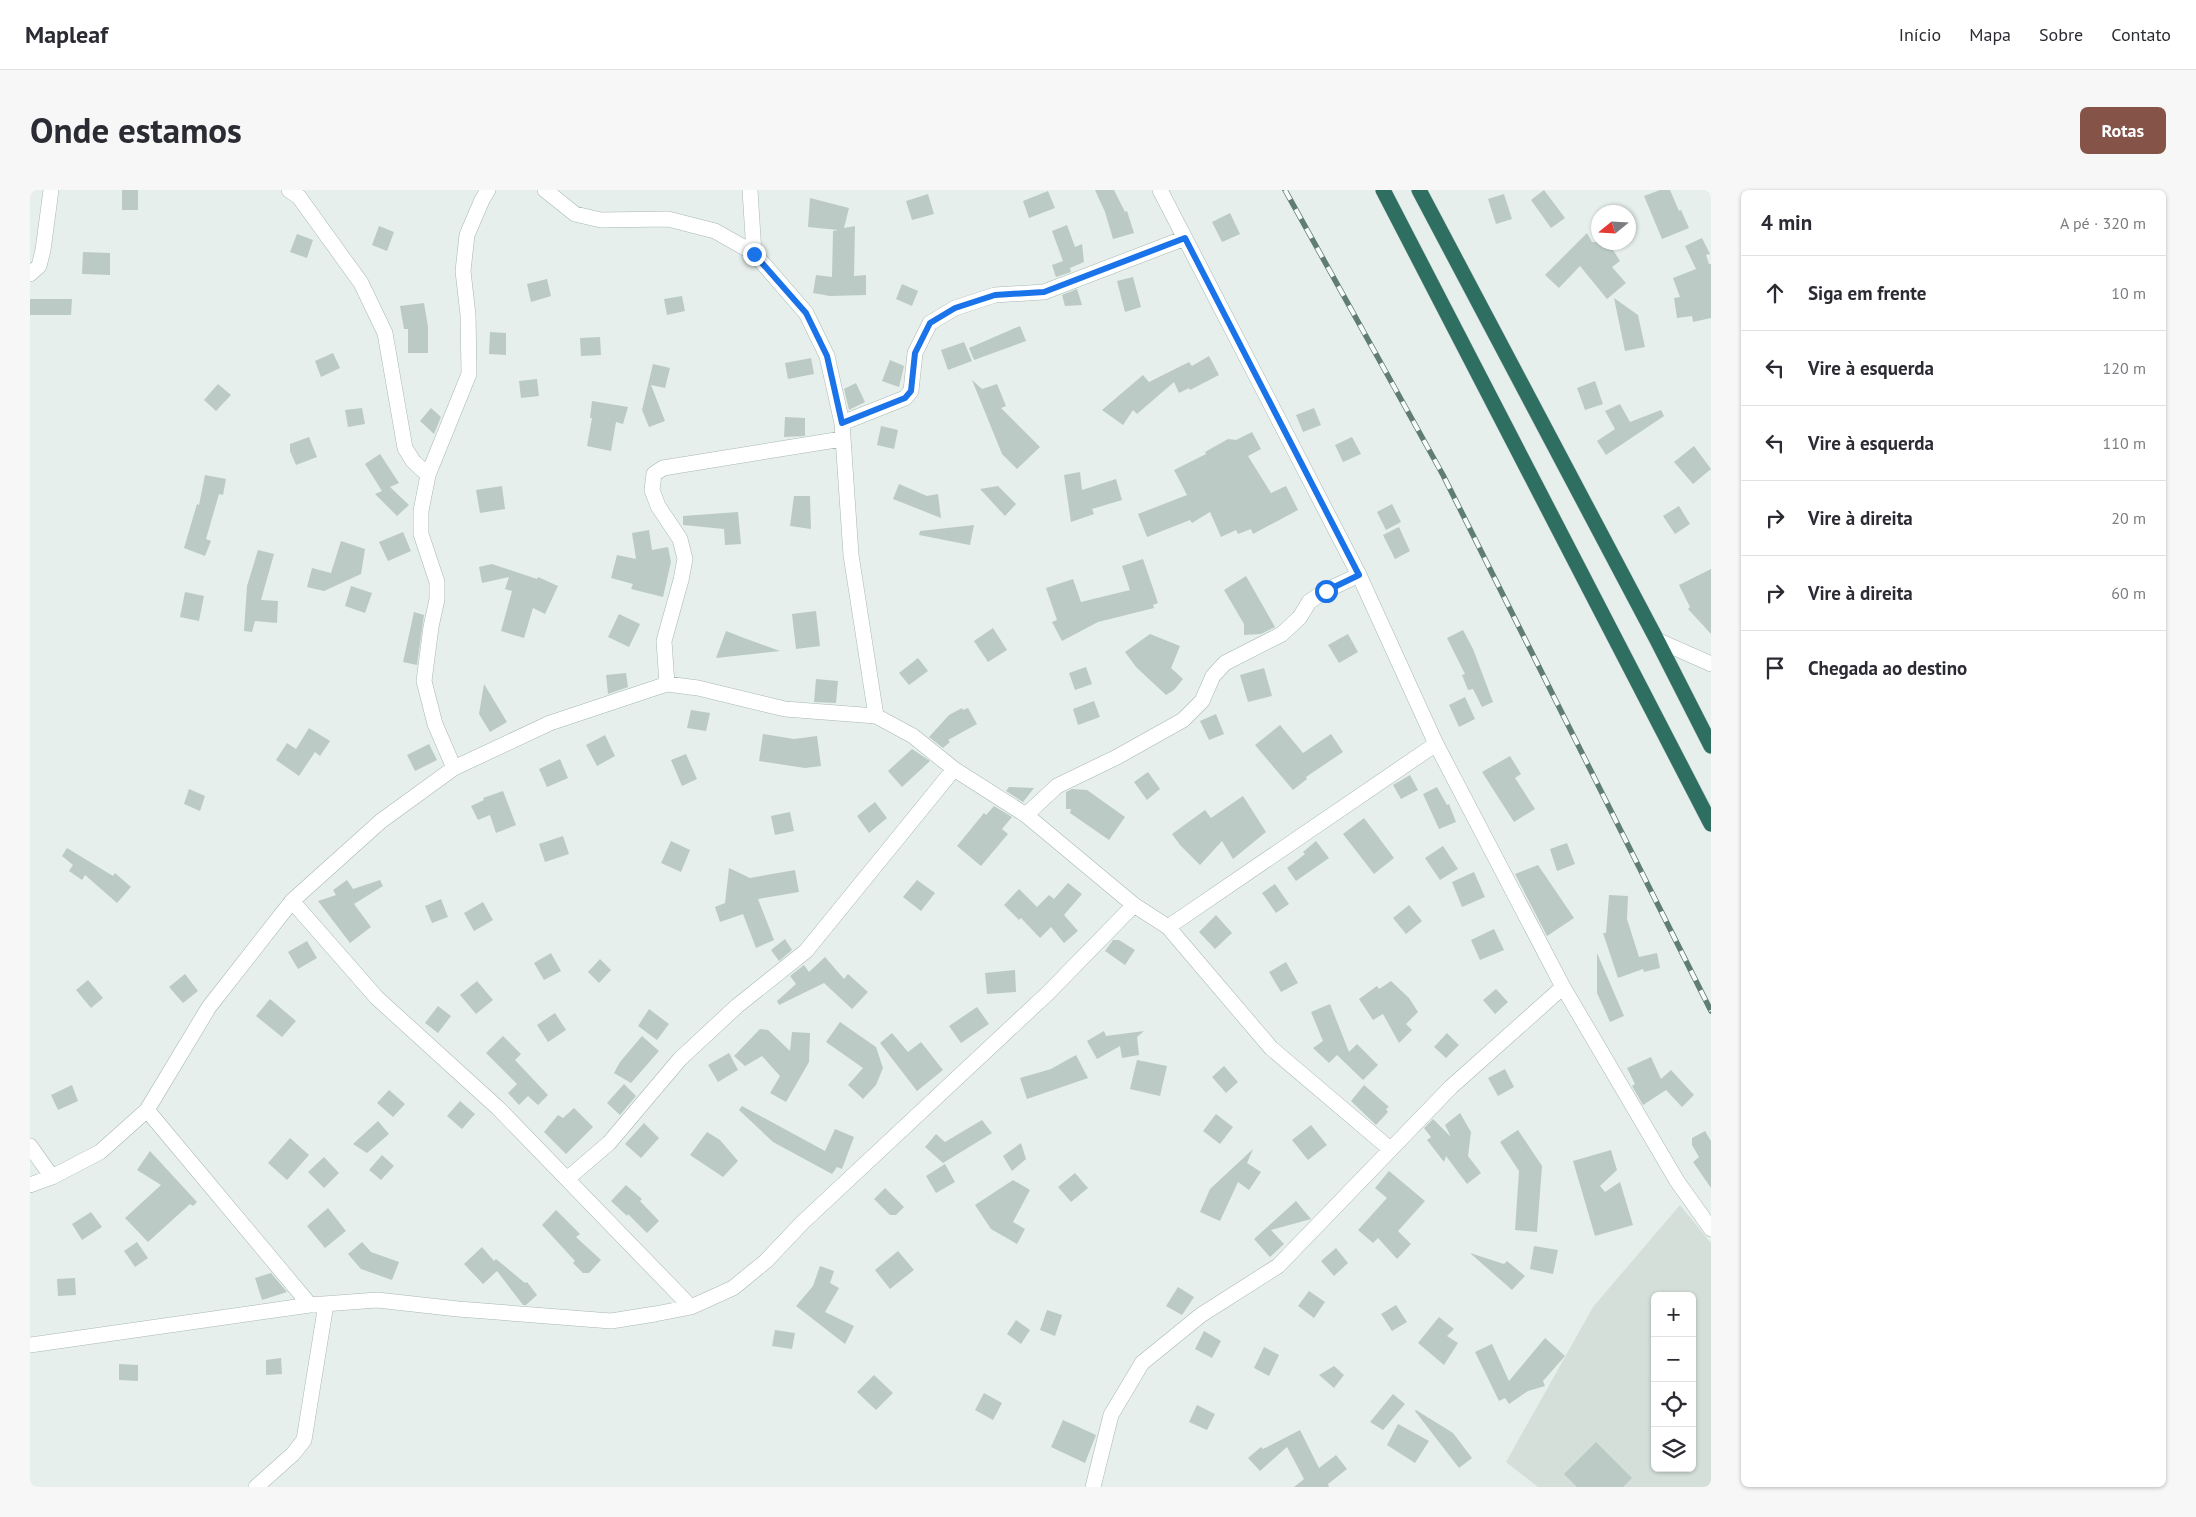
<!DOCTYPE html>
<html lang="pt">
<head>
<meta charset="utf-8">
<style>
	:root { --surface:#fff; --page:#f7f7f7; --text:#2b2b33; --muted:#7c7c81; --line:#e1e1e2; --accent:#855347 }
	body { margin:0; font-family:"PT Sans",sans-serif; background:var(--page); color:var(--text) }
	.controls { position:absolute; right:15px; bottom:15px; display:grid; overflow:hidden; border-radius:8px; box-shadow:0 1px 4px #0004 }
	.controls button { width:45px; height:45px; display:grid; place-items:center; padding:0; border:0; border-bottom:1px solid var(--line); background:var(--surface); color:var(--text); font:25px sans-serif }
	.compass { position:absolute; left:1561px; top:15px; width:45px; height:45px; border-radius:50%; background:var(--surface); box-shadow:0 1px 4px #0004; rotate:252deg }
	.stop { position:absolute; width:15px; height:15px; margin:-11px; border:4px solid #1a73e8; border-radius:50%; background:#fff }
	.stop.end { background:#1a73e8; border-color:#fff; box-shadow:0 1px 5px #0008 }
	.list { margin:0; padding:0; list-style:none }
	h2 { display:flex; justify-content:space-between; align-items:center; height:65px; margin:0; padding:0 20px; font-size:21px }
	h2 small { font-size:16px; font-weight:400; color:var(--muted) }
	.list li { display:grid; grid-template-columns:32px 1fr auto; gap:15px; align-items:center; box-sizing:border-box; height:75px; padding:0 20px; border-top:1px solid var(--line) }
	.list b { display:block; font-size:19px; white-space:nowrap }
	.list em { font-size:16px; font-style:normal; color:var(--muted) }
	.icon { flex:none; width:28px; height:28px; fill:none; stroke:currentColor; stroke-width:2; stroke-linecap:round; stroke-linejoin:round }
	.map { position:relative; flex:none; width:1681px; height:1297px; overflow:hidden; border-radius:8px }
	header { display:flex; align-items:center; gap:30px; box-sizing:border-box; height:70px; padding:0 25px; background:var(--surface); border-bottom:1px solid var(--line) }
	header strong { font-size:24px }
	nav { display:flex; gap:28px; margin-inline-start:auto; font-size:18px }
	.intro { display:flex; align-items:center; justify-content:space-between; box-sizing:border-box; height:120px; padding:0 30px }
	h1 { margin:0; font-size:35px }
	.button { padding:12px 22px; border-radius:8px; background:var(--accent); color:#fff; font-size:18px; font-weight:700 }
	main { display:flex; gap:30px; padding:0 30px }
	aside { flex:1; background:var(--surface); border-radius:8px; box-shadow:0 1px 4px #0004 }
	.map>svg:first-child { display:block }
</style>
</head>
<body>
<header>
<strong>Mapleaf</strong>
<nav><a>Início</a><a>Mapa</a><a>Sobre</a><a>Contato</a></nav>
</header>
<div class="intro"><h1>Onde estamos</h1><a class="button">Rotas</a></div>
<main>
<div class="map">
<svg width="1681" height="1297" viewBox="0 0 1681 1297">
	<rect width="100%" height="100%" fill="#e6efeb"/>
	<!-- built -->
	<path fill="#d4dfda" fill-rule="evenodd" d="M1650 1015 1681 1053V1297H1508L1476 1272 1563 1117ZM1625 1106H1662V1278H1625Z"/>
	<!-- building -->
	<path fill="#bbcac4" d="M92 0H108V20H92Z
		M1065 0H1084L1095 22 1097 21 1104 43 1083 49 1075 22Z
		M1514 0 1535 28 1521 38 1501 10Z
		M1630 0H1640L1649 21 1651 20 1659 38 1632 49 1614 6Z
		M1018 1 1025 18 999 28 993 11Z
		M898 4 904 24 882 30 876 11Z
		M1474 4 1482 29 1466 34 1458 9Z
		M780 8 819 18 814 38 825 36 824 86 836 85V105L800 106 783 103 786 85 802 87 803 41 808 40 778 37Z
		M1200 23 1210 44 1192 52 1182 32Z
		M1037 35 1045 57 1052 54 1054 72 1040 78 1041 82 1026 87 1022 75 1033 71 1022 41Z
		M349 36 364 42 357 61 342 55Z
		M1557 43 1562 52H1578L1590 71 1582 77 1596 93 1577 109 1550 76 1529 98 1515 85Z
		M267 44 283 50 277 68 260 62Z
		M1672 48 1680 64 1676 65 1679 74H1681V128L1663 132 1662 126 1647 128 1644 108 1650 107 1643 88 1666 79 1655 56Z
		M53 62 80 63V85L52 84Z
		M1103 87 1111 117 1095 122 1087 91Z
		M517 89 521 106 501 112 497 94Z
		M872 94 888 101 882 116 866 109Z
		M1047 99 1052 115 1035 116 1032 105Z
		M652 106 655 121 637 125 634 109Z
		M1584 108 1608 125 1615 157 1595 161Z
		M0 109H42L41 125H0Z
		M394 113 398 137V163H378V139H374L370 116Z
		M990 136 996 151 944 170 939 158Z
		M460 142 476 143V165L459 164Z
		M570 147 571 165 551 166 550 148Z
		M934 152 942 171 918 180 911 160Z
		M303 163 310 178 291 187 285 171Z
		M1179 166 1189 185 1160 200 1159 198 1149 203 1144 192 1107 224 1103 220 1093 235 1072 220 1113 185 1119 192 1159 172 1162 176Z
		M781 168 784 184 758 189 755 173Z
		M860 170 874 176 869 197 852 191Z
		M623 174 640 178 635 198 621 195 635 231 619 237 612 220Z
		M507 189 509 206 491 208 489 191Z
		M942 190 952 199 967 194 976 216 971 218 1010 257 987 279 972 264Z
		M1565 191 1573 214 1555 220 1547 198Z
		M826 193 835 212 819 220 814 199Z
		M188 194 201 205 186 221 174 210Z
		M562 211 598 217 593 234 586 232 581 261 557 256 562 228H560Z
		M1590 214 1600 232 1631 220 1634 226 1576 265 1567 251 1585 239 1575 221Z
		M332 218 335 234 318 237 315 220Z
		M401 218 411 227 404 244 390 231Z
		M1284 218 1291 235 1273 242 1266 225Z
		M755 227 775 228V246L754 247Z
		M851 236 868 240 864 259 847 255Z
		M1222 242 1231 259 1218 266 1241 303 1256 296 1268 320 1223 344 1221 339 1208 344 1206 340 1191 347 1180 322 1162 333 1160 330 1117 347 1108 324 1157 305 1144 280 1176 264 1175 262 1198 249 1206 250Z
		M279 247 287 267 266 275 260 261V254Z
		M1322 247 1331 264 1313 272 1305 255Z
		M1664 256 1681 279 1663 294 1644 272Z
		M350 264 369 293 360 297 379 315 367 326 345 304 352 301 335 274Z
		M1050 282 1052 300 1086 289 1092 310 1062 319 1064 324 1041 332 1034 285Z
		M175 285 196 289 193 305 189 304 176 349 181 351 175 366 154 358 167 314 169 315Z
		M869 294 897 306 908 304 911 328 863 309Z
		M472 296 475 319 450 323 446 300Z
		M968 296 986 314 975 326 950 299Z
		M764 306H780L781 339 760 336Z
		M1362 314 1371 332 1356 340 1347 322Z
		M1649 316 1660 334 1645 344 1633 326Z
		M708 322 711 354 695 355 694 339 653 335V326Z
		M944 335 940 355 889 345 890 341Z
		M1369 337 1380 361 1365 369 1353 345Z
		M619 340 622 360 638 357 641 372 633 407 601 399 603 394 581 388 587 365 606 369 602 343Z
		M373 342 381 361 358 371 349 352Z
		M311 351 335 359 331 384 294 401 277 397 282 378 301 383Z
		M228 360 244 364 231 410 248 411 247 433 225 431 222 442 214 441 217 396Z
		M1113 369 1128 413 1123 415 1124 418 1068 432 1032 451 1022 432 1027 430 1016 398 1043 389 1051 412 1100 400 1092 376Z
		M462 374 507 389 508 387 528 396 515 424 503 418 494 448 471 441 482 401 475 399 479 387 452 393 449 377Z
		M1681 379V444L1658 419 1660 417 1649 395Z
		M1216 386 1245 437 1231 444 1214 445V434L1194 400Z
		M321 396 342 403 335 423 315 416Z
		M155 402 174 406 169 431 150 427Z
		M786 421 790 456 766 459 762 424Z
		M384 422 394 425 387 475 373 472Z
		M589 424 610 434 599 457 578 447Z
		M963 438 977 460 958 472 944 451Z
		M1433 440 1443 459 1463 512 1452 517 1443 499 1438 500 1432 485 1435 484 1417 448Z
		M696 441 714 448 750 461 686 468Z
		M1120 444 1150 456 1141 478 1153 489 1144 500 1136 505 1106 477 1095 462Z
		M1318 444 1328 462 1309 473 1298 455Z
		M888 468 898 481 879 495 869 483Z
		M1056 477 1062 494 1045 500 1039 483Z
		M1234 478 1242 506 1218 512 1210 485Z
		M596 483 598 497 578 504 576 485Z
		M786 489 808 491 806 513 784 512Z
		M454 494 477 532 460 542 449 524Z
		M1435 507 1445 529 1429 537 1419 515Z
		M1064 511 1070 527 1048 535 1043 519Z
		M932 518 933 520 938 518 947 534 918 550 920 552 913 558 899 547 919 525Z
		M661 520 680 523 676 541 657 538Z
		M1186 524 1194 544 1179 550 1170 531Z
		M1250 535 1273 563 1301 544 1313 562 1276 587 1277 589 1263 600 1225 555Z
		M279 538 300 551 290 566 285 562 269 586 246 570 257 553 266 559Z
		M733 544 764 549 787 546 791 576 775 578 729 571Z
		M575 545 585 566 567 576 556 555Z
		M399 554 407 570 385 581 377 565Z
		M882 559 900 571 872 597 858 581Z
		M656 564 667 589 652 596 641 570Z
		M1480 566 1491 584 1485 588 1505 619 1484 632 1452 582Z
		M530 569 538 588 517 597 509 579Z
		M1118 582 1130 599 1117 610 1104 592Z
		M1380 585 1388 600 1371 609 1363 595Z
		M979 597 1004 598 993 612 976 601Z
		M1407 597 1417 615 1419 614 1426 632 1409 639 1393 604Z
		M159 599 175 606 170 621 154 614Z
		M1042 599 1057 600 1095 627 1079 650 1040 623 1041 619H1036V602Z
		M473 601 486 635 466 643 460 625 448 630 441 616 454 610 453 608Z
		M1213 606 1236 642 1203 669 1192 651 1170 675 1150 655 1142 644 1175 620 1181 628Z
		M845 612 857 628 839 643 827 626Z
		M964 616 982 627 972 639 978 644 951 676 927 656 954 623 956 625Z
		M760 622 764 641 745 645 741 626Z
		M1334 628 1364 668 1344 684 1313 644Z
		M533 646 539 664 515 672 509 654Z
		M641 651 660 660 651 682 631 673Z
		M1286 651 1299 668 1266 691 1257 678 1275 664 1273 662Z
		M1537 653 1545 674 1527 681 1520 659Z
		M1413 656 1428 679 1410 690 1395 668Z
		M37 658 83 686 85 683 101 697 87 713 55 685 52 690 39 681 43 675 32 666Z
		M1508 675 1544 728 1517 746 1485 684Z
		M699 678 720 688 765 680 769 702 728 709 744 750 726 758 713 724 690 732 685 717 695 713Z
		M1444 682 1455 707 1432 717 1422 692Z
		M317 690 323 699 350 690 353 696 324 714 341 737 320 753 288 711 306 705 303 700Z
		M887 690 905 703 891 721 873 707Z
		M1038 693 1052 704 1034 725 1048 741 1034 753 1021 737 1010 748 991 728 989 730 974 715 989 699 1007 717 1019 705 1024 709Z
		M1245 694 1259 714 1246 723 1232 703Z
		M1579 705 1598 706 1597 729 1609 767 1627 763 1630 778 1614 782 1613 779 1588 788 1573 743H1576Z
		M411 709 418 727 402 733 395 716Z
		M453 712 463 730 444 741 434 723Z
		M1379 715 1392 731 1376 744 1363 728Z
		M1186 725 1202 743 1185 759 1169 742Z
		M1464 739 1474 760 1450 770 1441 750Z
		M755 749 762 760 749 771 741 760Z
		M1083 750H1089L1105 760 1095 775 1075 761Z
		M277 751 287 768 268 779 258 762Z
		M521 763 531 781 514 790 504 773Z
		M1567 763 1594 826 1580 832 1567 803Z
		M795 767 814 789 818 784 838 802 822 819 794 793 749 815 747 811 766 794 760 786 774 775 779 782Z
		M570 769 581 780 569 793 558 782Z
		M1256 772 1268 793 1251 802 1239 782Z
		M985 780 986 802 957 804 955 783Z
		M155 784 168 801 153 813 139 797Z
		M58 790 73 808 61 818 46 800Z
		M447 791 463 810 446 824 430 805Z
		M1361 791 1379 808 1388 822 1376 834 1382 840 1369 853 1353 824 1343 830 1329 809 1347 796 1349 799Z
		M1466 799 1478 812 1465 824 1453 810Z
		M240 809 266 831 252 847 226 826Z
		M1300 814 1319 862 1327 854 1348 875 1333 890 1307 865 1299 873 1283 858 1293 851 1281 822Z
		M408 816 421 826 408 843 395 833Z
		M947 817 959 834 931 853 919 836Z
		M619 819 639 834 627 850 608 836Z
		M525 823 536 840 518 852 507 835Z
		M810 832 846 857 853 878 846 895 833 909 818 895 833 878 796 852Z
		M730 839 738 840 760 861 762 842 780 843 779 872 756 912 740 903 750 886 732 866 715 876 704 866Z
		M1074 841 1076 846 1114 841 1107 847 1109 865 1092 868 1090 856 1067 869 1057 851Z
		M862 843 878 862 891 852 913 880 887 901 850 853Z
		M1417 843 1429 855 1416 868 1404 857Z
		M473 846 491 864 485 870 518 905 508 915 498 906 489 915 478 903 487 894 456 863Z
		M612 846 629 861 601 893 584 883 590 872Z
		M699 863 708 880 688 892 678 875Z
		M1046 865 1058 888 997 909 990 888 1021 879Z
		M1621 867 1631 889 1641 880 1664 905 1652 917 1636 900 1613 915 1602 896 1605 894 1597 878Z
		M1107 870 1137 876 1130 906 1100 899Z
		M1194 876 1208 892 1196 903 1182 887Z
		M1475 879 1484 897 1468 906 1458 888Z
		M594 894 606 906 590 925 577 913Z
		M42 895 48 911 28 920 21 905Z
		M1334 895 1359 917 1356 919 1358 922 1346 935 1321 911Z
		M359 900 375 914 363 927 347 913Z
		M430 911 445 924 432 939 417 926Z
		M712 916 795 961 805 939 824 947 812 979 807 977 802 984 743 952 709 920Z
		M544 918 563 937 536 964 514 942 528 925 533 928Z
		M1430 923 1441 942 1438 966 1451 983 1437 994 1416 966 1414 972 1397 950 1401 947 1394 938 1403 929 1421 947 1415 935Z
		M1186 924 1203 937 1190 954 1173 941Z
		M952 930 962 943 913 973 895 957 906 944 915 952Z
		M348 931 359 944 337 963 323 954Z
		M614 933 629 948 611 968 595 954Z
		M1281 935 1297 955 1278 970 1262 950Z
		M1488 940 1512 976 1507 1042 1485 1040 1489 981 1470 952Z
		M1675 941 1681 951V998L1663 972 1669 967 1662 955V948Z
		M677 942 690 950 708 971 693 987 660 965Z
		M260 948 279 965 257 990 238 973Z
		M991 953 996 969 982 981 973 966Z
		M1223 959 1217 973 1231 982 1219 1000 1208 992 1190 1031 1170 1022 1180 999Z
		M1581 960 1587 980 1570 996 1575 1002 1590 992 1603 1035 1565 1046 1543 971Z
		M120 961 167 1012 163 1016 160 1014 118 1052 95 1028 131 995 107 980Z
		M352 965 364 976 351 990 339 980Z
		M294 967 309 983 294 998 278 982Z
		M915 974 925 992 906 1003 896 986Z
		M1359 981 1395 1011 1368 1041 1381 1054 1367 1069 1348 1048 1343 1053 1328 1040 1357 1008 1345 998Z
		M1045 983 1058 998 1041 1012 1028 997Z
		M983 990 1000 1000 983 1032 995 1039 987 1054 961 1039 945 1015Z
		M596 995 612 1009 610 1011 629 1031 617 1043 598 1024 597 1026 581 1011Z
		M855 998 874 1017 866 1025H860L844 1009Z
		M1266 1011 1281 1029 1241 1040 1254 1054 1240 1067 1224 1049Z
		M298 1018 316 1041 295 1058 277 1036Z
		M526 1020 550 1044 546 1047 571 1070 559 1083H553L543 1073 545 1071 512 1035Z
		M61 1022 72 1037 52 1050 42 1034Z
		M107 1052 118 1068 105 1077 94 1061Z
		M332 1052 341 1062 369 1072 362 1090 331 1079 318 1064Z
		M1504 1056 1528 1060 1523 1084 1500 1079Z
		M452 1057 464 1071 466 1069 495 1093 497 1092 507 1105 496 1115H493L467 1081 453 1094 434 1074Z
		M1306 1058 1318 1073 1304 1086 1291 1071Z
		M868 1061 884 1080 860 1099 845 1080Z
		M1440 1063 1474 1074 1477 1071 1495 1086 1482 1100Z
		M790 1076 804 1081 800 1093 809 1098 795 1122 824 1136 815 1154 766 1116 783 1096Z
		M241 1083 257 1102 232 1110 225 1088Z
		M45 1088 46 1105 28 1106 27 1089Z
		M1148 1097 1164 1107 1152 1125 1136 1116Z
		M1279 1101 1295 1112 1284 1128 1268 1116Z
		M1366 1115 1377 1132 1362 1141 1351 1124Z
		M1017 1120 1032 1125 1025 1146 1010 1140Z
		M1409 1127 1424 1139 1417 1146 1428 1153 1414 1175 1388 1153Z
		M986 1130 1000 1140 991 1154 977 1144Z
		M745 1140 765 1143 762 1159 742 1156Z
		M1174 1141 1191 1151 1182 1168 1165 1159Z
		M1515 1148 1535 1166 1513 1191 1515 1196 1498 1201 1479 1214 1475 1208 1469 1211 1445 1162 1462 1154 1479 1191Z
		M1234 1157 1249 1165 1239 1186 1224 1178Z
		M251 1168 252 1184 236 1185V1170Z
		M89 1174 108 1175V1191L89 1190Z
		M1304 1176 1314 1185 1304 1198 1289 1185Z
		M844 1185 863 1203 846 1220 827 1202Z
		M954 1203 972 1213 963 1230 945 1220Z
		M1363 1204 1375 1214 1353 1240 1340 1232Z
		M1167 1215 1185 1224 1177 1240 1159 1232Z
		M1386 1220 1423 1243 1442 1268 1429 1278 1385 1221Z
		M1033 1230 1066 1245 1055 1273 1021 1257Z
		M1368 1234 1399 1251 1385 1273 1357 1255Z
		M1270 1240 1289 1278 1306 1265 1317 1279 1298 1294 1299 1297H1264L1274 1289 1257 1257 1230 1281 1218 1268 1231 1257 1233 1259Z
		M1566 1252 1602 1288 1593 1297H1547L1534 1284Z"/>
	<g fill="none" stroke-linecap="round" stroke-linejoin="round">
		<defs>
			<path id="minor" d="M259 0 269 7 331 93 355 143 375 258 383 271 398 285
				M515 0 545 24 571 30 638 29 685 41 724 63 776 123 797 166 812 233 821 365 846 526
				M720 0 724 63
				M1130 0 1329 385 1406 554 1533 797 1647 991 1681 1039
				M0 84 9 76 13 60 21 0
				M812 233 875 208 881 201 885 163 900 133 925 118 965 105 1014 102 1155 48
				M1627 450 1681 474
				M637 494 634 451 651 390 655 369 650 349 628 316 622 300 624 284 633 278 812 249
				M424 578 405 534 394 491 401 437 407 409V392L391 344V321L398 285 439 184 438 125 433 81 437 45 452 10 458 0
				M996 625 1027 596 1087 567 1153 530 1172 511 1183 486 1195 473 1252 444 1270 427 1279 412 1295 401 1329 385
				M262 711 347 808 468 918 661 1117
				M1138 737 1241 858 1360 959
				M117 920 280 1115
				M0 956 22 987
				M537 989 579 953 650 869 707 816 776 761 924 579
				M0 995 22 987 70 962 117 920 179 817 262 711 351 631 424 578 520 533 637 494 668 498 755 519 846 526 883 546 924 579 996 625 1104 715 1138 737 1406 554
				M0 1155 280 1115 347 1110 428 1119 581 1131 625 1124 661 1117 703 1098 736 1071 772 1033 1018 803 1104 715
				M226 1297 263 1264 274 1250 296 1114
				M1063 1297 1081 1225 1112 1173 1171 1125 1248 1076 1421 897 1533 797"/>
			<path id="highway" d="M1353 0 1681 634
				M1389 0 1627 450 1681 556"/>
		</defs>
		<!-- minor casing -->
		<use href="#minor" stroke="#a8b8b2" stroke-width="16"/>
		<!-- highway casing -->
		<use href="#highway" stroke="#c2cac8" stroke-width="16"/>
		<!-- minor -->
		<use href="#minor" stroke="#fff" stroke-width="15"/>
		<!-- highway -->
		<use href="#highway" stroke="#2f6f62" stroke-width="15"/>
		<defs>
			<path id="rail" d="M1255 0 1413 285 1681 821"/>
		</defs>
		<!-- rail casing -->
		<use href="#rail" stroke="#5f7d75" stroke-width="5.5"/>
		<!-- rail -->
		<use href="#rail" stroke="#f7fbf9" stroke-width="4" stroke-dasharray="11" stroke-linecap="butt"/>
	</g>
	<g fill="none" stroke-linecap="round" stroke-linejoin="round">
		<!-- route -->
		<path stroke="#1a73e8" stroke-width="6" d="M724 64 776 123 797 166 812 233 875 208 881 201 885 163 900 133 925 118 965 105 1014 102 1155 48 1329 385 1296 401"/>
	</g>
</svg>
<div class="controls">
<button>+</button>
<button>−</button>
<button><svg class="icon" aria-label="locate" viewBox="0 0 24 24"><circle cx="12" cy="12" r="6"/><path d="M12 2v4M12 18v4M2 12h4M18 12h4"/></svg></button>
<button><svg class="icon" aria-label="layers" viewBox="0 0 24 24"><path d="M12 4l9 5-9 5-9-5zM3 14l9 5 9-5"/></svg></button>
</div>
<svg class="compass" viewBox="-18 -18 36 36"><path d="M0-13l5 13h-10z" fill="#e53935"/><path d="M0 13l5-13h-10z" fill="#7c7c81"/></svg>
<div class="stop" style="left:1296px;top:401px"></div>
<div class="stop end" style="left:724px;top:64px"></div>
</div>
<aside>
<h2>4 min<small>A pé · 320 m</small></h2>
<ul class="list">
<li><svg class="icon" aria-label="ahead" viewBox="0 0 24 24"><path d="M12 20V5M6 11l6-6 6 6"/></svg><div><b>Siga em frente</b></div><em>10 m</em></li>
<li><svg class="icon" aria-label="left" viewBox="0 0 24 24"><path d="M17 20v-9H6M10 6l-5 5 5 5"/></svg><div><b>Vire à esquerda</b></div><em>120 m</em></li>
<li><svg class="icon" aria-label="left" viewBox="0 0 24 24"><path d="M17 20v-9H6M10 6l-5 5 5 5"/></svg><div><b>Vire à esquerda</b></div><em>110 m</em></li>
<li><svg class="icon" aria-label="right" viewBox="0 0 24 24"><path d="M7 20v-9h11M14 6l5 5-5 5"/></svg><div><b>Vire à direita</b></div><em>20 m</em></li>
<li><svg class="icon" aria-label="right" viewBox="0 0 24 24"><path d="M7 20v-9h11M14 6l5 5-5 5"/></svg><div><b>Vire à direita</b></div><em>60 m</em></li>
<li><svg class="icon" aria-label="arrive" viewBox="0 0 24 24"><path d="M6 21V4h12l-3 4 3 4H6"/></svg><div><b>Chegada ao destino</b></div></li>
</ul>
</aside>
</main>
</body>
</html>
